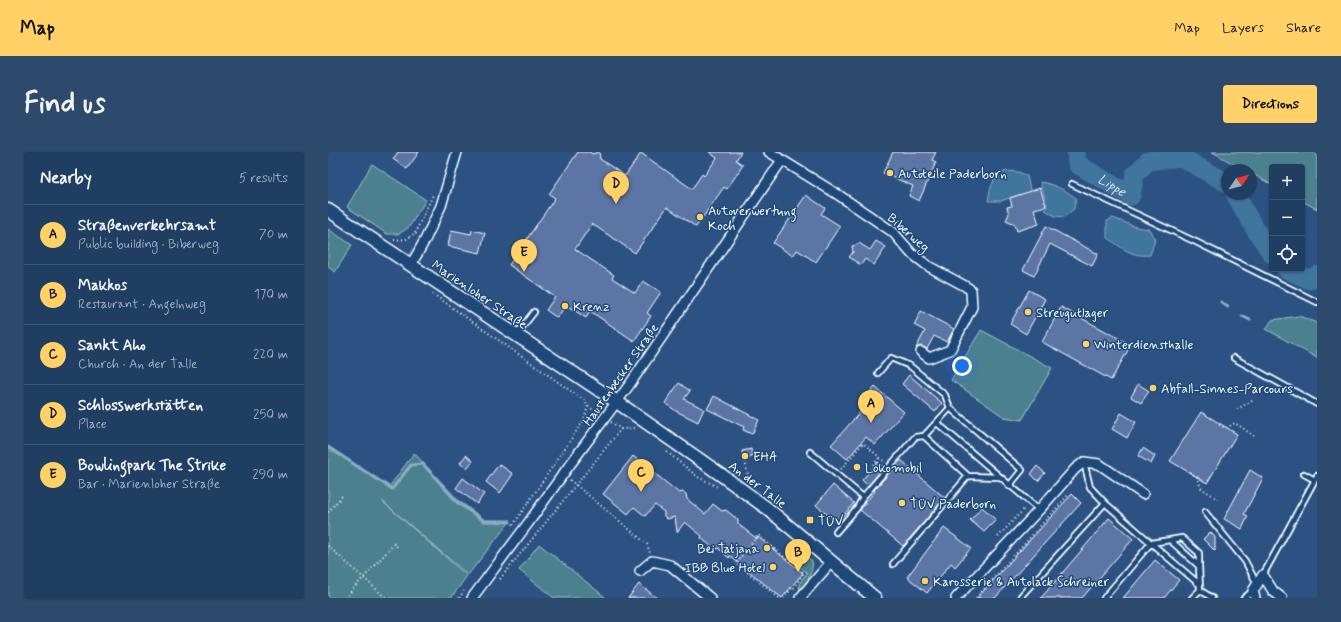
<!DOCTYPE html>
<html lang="en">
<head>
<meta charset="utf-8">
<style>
	:root { --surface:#203e62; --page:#2d496b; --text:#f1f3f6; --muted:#a2aebe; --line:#3d5777; --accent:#ffd166 }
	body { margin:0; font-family:Mynerve,sans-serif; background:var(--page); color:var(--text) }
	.controls { position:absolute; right:12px; top:12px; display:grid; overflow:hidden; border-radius:4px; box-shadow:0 1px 3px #0004 }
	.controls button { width:36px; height:36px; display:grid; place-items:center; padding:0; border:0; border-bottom:1px solid var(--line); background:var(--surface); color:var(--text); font:20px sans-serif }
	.compass { position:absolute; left:893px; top:12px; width:36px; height:36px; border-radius:50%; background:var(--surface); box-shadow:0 1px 3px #0004; rotate:55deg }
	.you { position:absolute; left:634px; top:214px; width:14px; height:14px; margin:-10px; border:3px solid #fff; border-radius:50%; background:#1a73e8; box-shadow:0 0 0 6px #1a73e833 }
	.badge { display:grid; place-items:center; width:26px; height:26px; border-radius:50%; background:var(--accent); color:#111; font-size:13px; font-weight:700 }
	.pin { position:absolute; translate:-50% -33px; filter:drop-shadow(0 1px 2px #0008) }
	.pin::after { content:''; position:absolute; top:21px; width:14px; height:12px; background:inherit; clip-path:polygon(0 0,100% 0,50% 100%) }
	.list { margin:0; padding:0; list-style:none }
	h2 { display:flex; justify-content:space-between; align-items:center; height:52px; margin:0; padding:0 16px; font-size:17px }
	h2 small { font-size:13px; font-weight:400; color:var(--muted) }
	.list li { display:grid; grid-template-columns:26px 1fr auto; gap:12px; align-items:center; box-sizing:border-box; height:60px; padding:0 16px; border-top:1px solid var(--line) }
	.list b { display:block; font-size:15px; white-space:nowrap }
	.list p { margin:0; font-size:13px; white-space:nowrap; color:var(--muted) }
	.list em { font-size:13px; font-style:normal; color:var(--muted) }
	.icon { flex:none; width:22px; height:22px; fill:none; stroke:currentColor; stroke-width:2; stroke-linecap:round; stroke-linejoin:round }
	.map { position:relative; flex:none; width:989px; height:446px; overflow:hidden; border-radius:4px }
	header { display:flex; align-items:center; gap:24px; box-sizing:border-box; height:56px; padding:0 20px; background:var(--accent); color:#111 }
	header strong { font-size:19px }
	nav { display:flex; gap:22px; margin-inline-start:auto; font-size:14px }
	.intro { display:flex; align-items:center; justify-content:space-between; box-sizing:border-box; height:96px; padding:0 24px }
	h1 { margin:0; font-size:28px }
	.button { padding:10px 18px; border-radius:4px; background:var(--accent); color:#111; font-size:14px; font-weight:700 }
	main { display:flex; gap:24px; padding:0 24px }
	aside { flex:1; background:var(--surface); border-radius:4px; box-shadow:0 1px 3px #0004 }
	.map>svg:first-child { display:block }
</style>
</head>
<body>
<header>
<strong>Map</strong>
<nav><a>Map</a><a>Layers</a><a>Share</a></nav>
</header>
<div class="intro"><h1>Find us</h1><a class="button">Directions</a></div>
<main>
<aside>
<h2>Nearby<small>5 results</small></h2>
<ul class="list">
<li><span class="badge">A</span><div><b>Straßenverkehrsamt</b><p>Public building · Biberweg</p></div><em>70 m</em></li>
<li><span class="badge">B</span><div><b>Makkos</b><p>Restaurant · Angelnweg</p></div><em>170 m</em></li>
<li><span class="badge">C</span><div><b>Sankt Aho</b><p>Church · An der Talle</p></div><em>220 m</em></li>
<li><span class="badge">D</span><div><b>Schlosswerkstätten</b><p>Place</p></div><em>250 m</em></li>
<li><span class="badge">E</span><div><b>Bowlingpark The Strike</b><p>Bar · Marienloher Straße</p></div><em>290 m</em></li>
</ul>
</aside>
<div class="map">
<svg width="989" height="446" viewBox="0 0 989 446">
	<rect width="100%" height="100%" fill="#2b5283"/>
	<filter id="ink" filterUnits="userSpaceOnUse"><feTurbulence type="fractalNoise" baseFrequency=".025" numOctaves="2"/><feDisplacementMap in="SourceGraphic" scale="8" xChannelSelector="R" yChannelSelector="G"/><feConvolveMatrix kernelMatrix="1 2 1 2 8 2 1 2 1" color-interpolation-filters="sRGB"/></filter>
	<g filter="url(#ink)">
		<!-- green -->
		<path fill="#4c818e" stroke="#a6c0c6" d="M884 0H989V57L974 49V15H944V33L923 21V18H917Z
			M44 12 98 48 81 75 71 82H59L19 55Z
			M0 77 24 93 7 120 0 115Z
			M971 164 989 171V206L938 177 944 168Z
			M653 178 724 216 694 268 676 265 623 228Z
			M0 294 61 335 86 301 131 349 157 368H183L140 423 54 349 139 424 123 446H0Z
			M211 392 277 445 276 446H226L191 418Z
			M477 404 484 409C486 420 479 428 473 438L471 436 472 433 471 432 479 421 470 413Z"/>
		<!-- water -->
		<path fill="#40749d" stroke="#8cacc4" d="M679 19 691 20 699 24 702 37 696 45 690 43 673 49H660L662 38 668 23Z
			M712 30C726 32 737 38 748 46L746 57 736 65 727 64 717 58 719 53Z
			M785 66 808 75 821 77 827 88 822 103C803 105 794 96 779 85V69Z"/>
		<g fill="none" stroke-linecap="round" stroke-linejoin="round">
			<!-- stream -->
			<path stroke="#8cacc4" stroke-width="3" d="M893 150 900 155
				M914 164 922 168
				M0 295 64 337 83 313 95 312 130 351 156 369 182 370"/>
			<!-- river -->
			<g stroke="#40749d" stroke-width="19">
				<path id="s1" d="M748 0 749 12 803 44 807 22 820 9 853 5 899 31"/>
				<path d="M907 42 927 77 944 102"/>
				<path d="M958 117 982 128 989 123"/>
			</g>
		</g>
		<!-- building -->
		<path fill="#5c74a5" stroke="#fff" d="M70 0H91L79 17 65 7Z
			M250 0H262L264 2 271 0 272 7 297 24 313 1 364 37 374 22 376 24 389 6 381 0H413L408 8 415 13 399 37 396 35 368 75 339 55 307 101 264 72 247 97 286 123 284 126 307 141 315 129 333 140 319 161 323 164 306 189 262 159 258 166 238 153 229 166 218 158 227 145 181 113 227 46 221 42Z
			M565 0H608L604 8 608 10 591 49 581 44 585 34 555 21Z
			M712 36 718 54 706 57 711 72 689 79 687 72 678 68 681 62 679 55 684 54 682 46Z
			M478 43 497 56 493 62 512 74 488 110 469 98 465 104 445 91Z
			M718 74 770 102 764 114 722 92 706 124 695 118Z
			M123 78 143 82 144 78 157 81 152 101 120 94Z
			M548 89 558 95 546 113 537 107 533 113 521 105 525 100 524 94 529 93 531 91 542 98Z
			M701 138 717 147 698 182 682 172Z
			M733 155 803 193 783 228 714 190Z
			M593 159 626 177 619 190 606 184 599 197 593 194 588 196 597 179 586 173Z
			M581 223 614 251 607 260 574 232Z
			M351 231 362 239 356 247 376 257 370 270 348 259 337 251Z
			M810 232 821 239 813 251 803 245Z
			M547 235 576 260 547 293 538 285 519 307 503 293 534 258 530 254Z
			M386 244 431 268 424 282 415 278 416 275 379 257Z
			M873 260 909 282 879 331 842 309Z
			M793 261 808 270 799 286 784 277Z
			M815 296 827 304 823 312 810 304Z
			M423 297 424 303 422 306 418 307 415 305 414 299Z
			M138 303 145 309 138 317 132 311Z
			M305 304 351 341 355 340 358 342 359 347 377 362 385 352 394 359 398 358 410 368V372L429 387 430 385 475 421 454 446 402 404 401 406 390 396 388 398 373 386 374 384 357 370 349 380 347 365 339 367 336 364V360L327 353 317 364 306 355 300 362 275 342Z
			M573 308 617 346 575 394 532 358 547 339 546 338Z
			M550 310 556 315 540 334 534 328Z
			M171 312 185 322 172 341 158 330Z
			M709 314 717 321 710 329 703 322Z
			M922 318 935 326 916 362 920 364 914 377 896 367Z
			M135 326 156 342 149 352 128 336Z
			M505 333 526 351 509 371 488 353Z
			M744 342 753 351 667 446H649Z
			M654 355 668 368 656 380 642 368Z
			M781 366 805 387 754 446H713Z
			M616 376 643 396 627 415 623 411 599 441 579 425Z
			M882 380 887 385V399L875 387Z
			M827 408 851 428 836 446H795Z
			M311 432 329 446H300Z"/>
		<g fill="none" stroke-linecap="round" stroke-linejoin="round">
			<defs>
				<path id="lane" d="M744 32 868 90 989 150
					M188 183 206 160
					M906 206 989 252
					M550 221 563 206 582 214 617 243 622 256
					M609 271 711 358
					M596 284 640 324 671 325
					M482 300 535 345 587 285 596 284 622 256 694 318 681 334
					M756 310 762 335 777 351
					M976 322 987 328
					M877 360 917 409 929 432
					M508 380 529 356 535 345
					M842 388 854 386 871 401V414
					M565 412 640 324
					M935 423 989 324
					M693 446V444L777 351 823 391 842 388 871 414 872 438 884 446
					M776 446 823 391 871 432
					M864 446 872 438
					M916 446 925 439"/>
				<path id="street" d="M441 0 509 42 565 80 583 101 600 114 637 134 643 138 644 155 622 198 601 206 593 200
					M83 113 97 88 113 54 129 0
					M312 419 324 409 342 413 382 446
					M144 446 201 370 238 318 302 232 454 8
					M472 446 504 409
					M628 446 711 358 747 317 756 310 771 312 815 342
					M927 446 925 439 935 423 945 439 954 446"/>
				<path id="secondary" d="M0 58 289 250 392 322 440 357 547 446"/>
			</defs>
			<!-- lane casing -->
			<use href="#lane" stroke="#fff" stroke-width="8"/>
			<!-- street casing -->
			<use href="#street" stroke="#fff" stroke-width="12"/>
			<!-- secondary casing -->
			<use href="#secondary" stroke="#fff" stroke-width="15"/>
			<!-- path -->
			<path stroke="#fff" stroke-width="2" stroke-dasharray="1 3" stroke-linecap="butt" d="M87 81 105 43
				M66 88 79 87 87 81 90 84
				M105 142 257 249 260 254 270 261
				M909 257 924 249
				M283 270 293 277 307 276
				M891 273 898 276 907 271 926 284
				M339 300 370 325 390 335
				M417 309 420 323
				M545 313 552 305
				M513 317 535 291 557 310
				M862 320 869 325 873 336 890 347
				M242 328 319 392 322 401
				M0 360 15 343
				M185 373 256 268 260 254
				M670 385 697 356
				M0 394 58 446
				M172 427 293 277
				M17 446 66 392 69 395
				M131 446 136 439
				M451 446 408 411 430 383 476 421 465 437 464 436 456 446
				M648 446 741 342"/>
			<!-- lane -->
			<use href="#lane" stroke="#1f4a7a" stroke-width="4.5"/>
			<!-- street -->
			<use href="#street" stroke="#1f4a7a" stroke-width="9"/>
			<!-- secondary -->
			<use href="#secondary" stroke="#1f4a7a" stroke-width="12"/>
		</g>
	</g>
	<!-- markers -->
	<g fill="#ffd166" stroke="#1f4a7a" stroke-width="1.5">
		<circle cx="562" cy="21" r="4"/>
		<circle cx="372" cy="65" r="4"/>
		<circle cx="237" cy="154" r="4"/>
		<circle cx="700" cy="160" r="4"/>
		<circle cx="758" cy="192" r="4"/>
		<circle cx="825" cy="236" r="4"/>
		<circle cx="417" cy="304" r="4"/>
		<circle cx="529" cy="315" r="4"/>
		<circle cx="574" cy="351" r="4"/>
		<rect x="478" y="364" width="8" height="8" rx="2"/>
		<circle cx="439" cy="396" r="4"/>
		<circle cx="445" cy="415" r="4"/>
		<circle cx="597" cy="429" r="4"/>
	</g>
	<g text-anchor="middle" stroke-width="3" stroke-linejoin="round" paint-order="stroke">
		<!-- poi labels -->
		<g font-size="13" fill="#fff" stroke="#1f4a7a" text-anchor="start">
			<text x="570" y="26">Autoteile Paderborn</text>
			<text x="380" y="63">Autoverwertung<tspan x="380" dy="15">Koch</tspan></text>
			<text x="245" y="159">Krenz</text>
			<text x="708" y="165">Streugutlager</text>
			<text x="766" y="197">Winterdiensthalle</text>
			<text x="833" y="241">Abfall-Sinnes-Parcours</text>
			<text x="425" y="309">EHA</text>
			<text x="537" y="320">Lokomobil</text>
			<text x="582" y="356">TÜV Paderborn</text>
			<text x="490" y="373">TÜV</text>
			<text x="431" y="401" text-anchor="end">Bei Tatjana</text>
			<text x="437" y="420" text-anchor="end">IBB Blue Hotel</text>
			<text x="605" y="434">Karosserie &amp; Autolack Schreiner</text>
		</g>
		<!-- street labels -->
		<g font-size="13" fill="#fff" stroke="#1f4a7a">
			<text transform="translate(581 80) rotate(41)" y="5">Biberweg</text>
			<text transform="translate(152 142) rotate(34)" y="5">Marienloher Straße</text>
			<text transform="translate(292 222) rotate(-55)" y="5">Haustenbecker Straße</text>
			<text transform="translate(430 332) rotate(37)" y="5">An der Talle</text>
		</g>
		<!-- water labels -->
		<g font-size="14" font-style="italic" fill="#d9e3eb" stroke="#1f4a7a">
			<text dy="5" stroke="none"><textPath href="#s1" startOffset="53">Lippe</textPath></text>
		</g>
	</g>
</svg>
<div class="controls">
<button>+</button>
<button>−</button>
<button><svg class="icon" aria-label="locate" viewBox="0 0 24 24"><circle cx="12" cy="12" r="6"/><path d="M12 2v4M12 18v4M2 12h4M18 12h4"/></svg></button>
</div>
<svg class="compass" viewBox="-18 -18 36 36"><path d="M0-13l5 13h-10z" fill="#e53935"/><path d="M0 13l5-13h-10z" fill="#a2aebe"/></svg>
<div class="you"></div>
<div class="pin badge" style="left:543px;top:271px">A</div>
<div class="pin badge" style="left:470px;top:420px">B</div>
<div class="pin badge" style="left:313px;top:340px">C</div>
<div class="pin badge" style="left:288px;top:52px">D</div>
<div class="pin badge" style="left:196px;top:120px">E</div>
</div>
</main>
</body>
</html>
